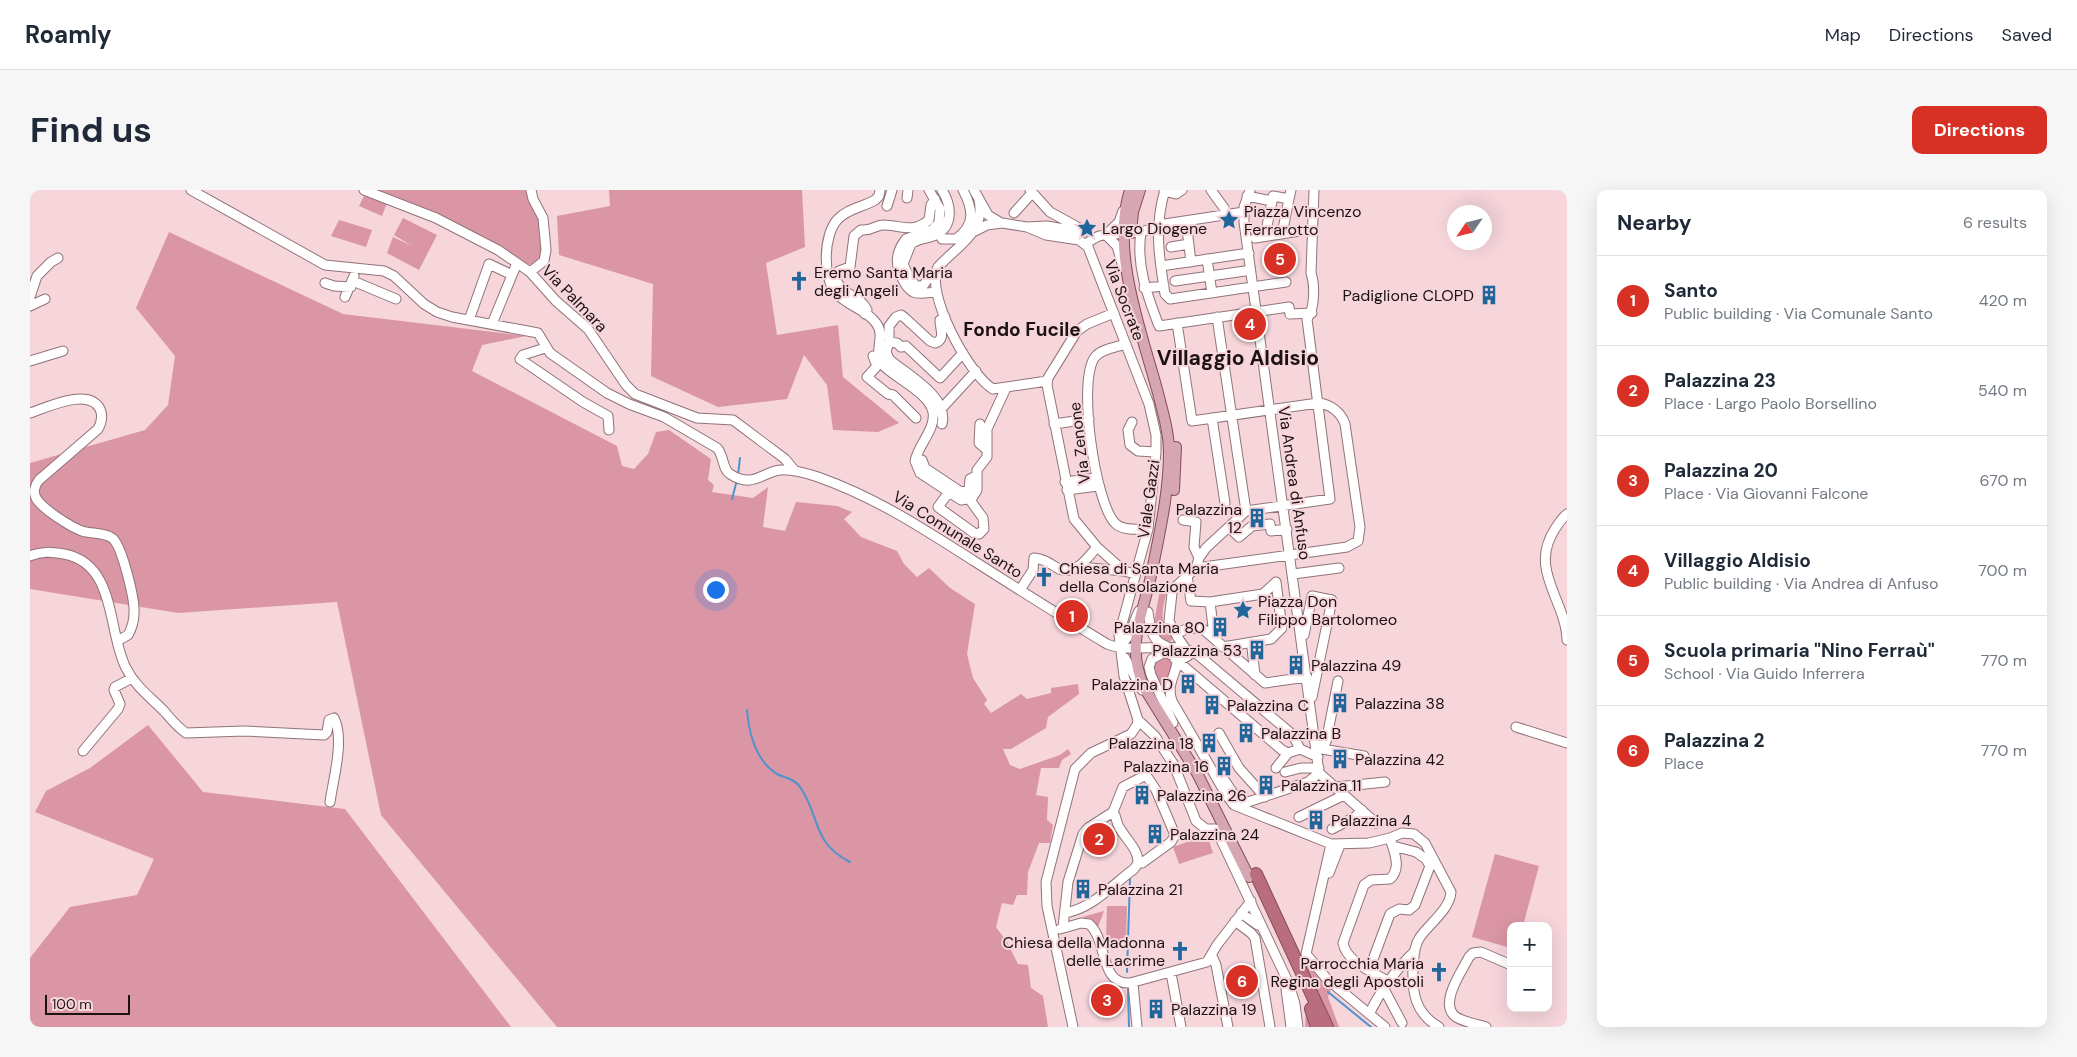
<!DOCTYPE html>
<html lang="en">
<head>
<meta charset="utf-8">
<style>
	:root { --surface:#fff; --page:#f6f6f7; --text:#1f2937; --muted:#747a83; --line:#e0e1e3; --accent:#d93025 }
	body { margin:0; font-family:"DM Sans",sans-serif; background:var(--page); color:var(--text) }
	.controls { position:absolute; right:15px; bottom:15px; display:grid; overflow:hidden; border-radius:10px; box-shadow:0 5px 20px #0002 }
	.controls button { width:45px; height:45px; display:grid; place-items:center; padding:0; border:0; border-bottom:1px solid var(--line); background:var(--surface); color:var(--text); font:25px sans-serif }
	.compass { position:absolute; left:1417px; top:15px; width:45px; height:45px; border-radius:50%; background:var(--surface); box-shadow:0 5px 20px #0002; rotate:235deg }
	.scale { position:absolute; left:15px; bottom:12px; width:85px; box-sizing:border-box; padding-left:5px; border:2px solid #1c1113; border-top:0; font-size:14px; line-height:18px; white-space:nowrap; color:#1c1113; -webkit-text-stroke:4px #f6d5db; paint-order:stroke }
	.you { position:absolute; left:685px; top:399px; width:18px; height:18px; margin:-12px; border:4px solid #fff; border-radius:50%; background:#1a73e8; box-shadow:0 0 0 8px #1a73e833 }
	.badge { display:grid; place-items:center; width:32px; height:32px; border-radius:50%; background:var(--accent); color:#fff; font-size:16px; font-weight:700 }
	.pin { position:absolute; translate:-50% -50%; border:2px solid #fff; box-shadow:0 1px 5px #0006 }
	.list { margin:0; padding:0; list-style:none }
	h2 { display:flex; justify-content:space-between; align-items:center; height:65px; margin:0; padding:0 20px; font-size:21px }
	h2 small { font-size:16px; font-weight:400; color:var(--muted) }
	.list li { display:grid; grid-template-columns:32px 1fr auto; gap:15px; align-items:center; box-sizing:border-box; height:90px; padding:0 20px; border-top:1px solid var(--line) }
	.list b { display:block; font-size:19px; white-space:nowrap }
	.list p { margin:0; font-size:16px; white-space:nowrap; color:var(--muted) }
	.list em { font-size:16px; font-style:normal; color:var(--muted) }
	.map { position:relative; flex:none; width:1537px; height:837px; overflow:hidden; border-radius:10px }
	header { display:flex; align-items:center; gap:30px; box-sizing:border-box; height:70px; padding:0 25px; background:var(--surface); border-bottom:1px solid var(--line) }
	header strong { font-size:24px }
	nav { display:flex; gap:28px; margin-inline-start:auto; font-size:18px }
	.intro { display:flex; align-items:center; justify-content:space-between; box-sizing:border-box; height:120px; padding:0 30px }
	h1 { margin:0; font-size:35px }
	.button { padding:12px 22px; border-radius:10px; background:var(--accent); color:#fff; font-size:18px; font-weight:700 }
	main { display:flex; gap:30px; padding:0 30px }
	aside { flex:1; background:var(--surface); border-radius:10px; box-shadow:0 5px 20px #0002 }
	.map>svg:first-child { display:block }
</style>
</head>
<body>
<header>
<strong>Roamly</strong>
<nav><a>Map</a><a>Directions</a><a>Saved</a></nav>
</header>
<div class="intro"><h1>Find us</h1><a class="button">Directions</a></div>
<main>
<div class="map">
<svg width="1537" height="837" viewBox="0 0 1537 837">
	<rect width="100%" height="100%" fill="#f6d5db"/>
	<!-- green -->
	<path fill="#da96a4" d="M347 0H495L509 27 513 66 506 74 496 75Z
		M579 0H772L775 57 736 73 747 145 808 135 813 187 869 233 848 242 803 240 797 195 774 165 757 209 688 217 621 186 623 94 529 65 527 26 580 16Z
		M334 6 357 13 352 26 329 16Z
		M373 28 407 45 389 80 357 63 363 47 382 56 364 45Z
		M309 30 342 40 336 57 301 46Z
		M139 42 313 124 496 146 452 155 442 181 587 256 592 276 604 279 618 264 626 242 639 240 681 269 678 290 684 295 682 302 723 308 738 297 733 337 755 341 766 312 807 316 822 322 814 329 831 347 867 361 874 374 887 387 899 378 920 398 945 414 937 464 943 488 957 510 954 514 961 523 991 504 997 509 1021 503V498L1048 494 1049 504 1018 527 1016 538 981 559H973L980 575 990 579 1030 565 1038 559 1041 564 1032 570 1029 578H1011L1006 605 1018 607 1017 630 1023 635 1020 653H1009L998 682 997 705H987L983 715 972 713 966 737 977 752 988 774 998 775 1001 798 1013 806 1018 837H527L351 625 307 412 148 423 0 399V273L115 240 138 215 145 166 106 118Z
		M1131 394 1138 395C1136 406 1130 423 1134 433 1137 439 1141 440 1143 447L1141 451 1137 452 1128 448 1124 433Z
		M1135 467 1141 470 1143 474 1135 495 1137 510 1123 485V472Z
		M118 535 173 602 315 619 481 837H0V768L40 717 107 705 124 669 5 622 16 601 60 578Z
		M1177 645 1183 663 1149 674 1143 657Z
		M1465 664 1509 676 1493 736H1481V758L1442 747Z
		M1077 716H1097L1096 752H1076Z
		M1074 721 1068 737 1061 729 1052 727Z
		M1268 766 1301 799 1298 807 1309 837H1275L1276 816 1289 809Z"/>
	<g fill="none" stroke-linecap="round" stroke-linejoin="round">
		<!-- stream -->
		<path stroke="#4e93cc" stroke-width="2" d="M708 285 710 268
			M702 309 707 290
			M717 520C719 543 726 571 747 584 755 588 765 589 770 597 791 627 781 652 820 672
			M1097 782 1100 689
			M1098 799 1099 837
			M1298 802 1341 837"/>
		<defs>
			<path id="minor" d="M161 0 295 75 354 81 364 86 394 114 407 122 422 127 508 143 520 163 577 203 599 214 634 227 687 258C694 265 692 279 700 284 723 299 732 282 750 280 763 279 776 283 788 287 847 308 892 338 944 371 988 399 1032 427 1077 454 1105 465 1139 449 1167 464L1263 545 1270 559
				M334 0 406 28 468 60 500 82 526 111 558 139 596 195 605 204 667 228 703 230 755 269 765 281
				M850 0 849 6 845 10C833 17 817 19 808 29 793 44 792 89 807 104 818 116 837 120 846 133 857 147 841 164 854 176 867 189 899 203 903 222 906 239 888 255 885 271L890 283 931 310 942 308 947 300V280L957 267V239L976 198
				M899 0 910 19 909 33 902 40 876 49C865 63 865 75 873 90 875 94 878 99 883 102 890 105 900 102 907 102
				M944 0 958 25 971 33
				M1000 0 1020 22 1053 40
				M1135 0C1124 36 1129 68 1135 104L1140 109 1256 92
				M1181 0 1194 18
				M1220 0 1214 17V32L1289 583 1346 633
				M1134 1 1146 4 1152 0
				M1217 6 1242 11 1243 6 1259 9 1261 0
				M877 8 878 0
				M949 10C956 42 927 56 908 77 894 102 939 185 963 199L1017 191
				M857 16 862 0
				M984 23 1002 3
				M1156 31 1161 72
				M997 37 1016 45 1049 50 1058 57 1119 214 1126 245V262L1118 339 1089 445 1094 486 1108 530 1107 535 1101 544 1061 563 1045 579 1016 692 1017 716 1043 837
				M945 41 957 35 972 33 997 37 1017 36 1051 42 1055 41
				M909 42 912 49H926C946 35 943 19 933 0
				M1111 42C1106 75 1117 105 1129 136L1259 117 1260 124 1282 123
				M1077 44 1089 32 1093 21
				M1252 44 1259 9
				M1076 45 1087 56 1093 77
				M1235 46 1242 11
				M1225 48 1283 39
				M1055 54C1060 52 1063 48 1069 46 1088 41 1111 47 1128 35L1214 22
				M1141 57 1159 54
				M1177 69 1182 103
				M1131 76 1219 63
				M500 82 514 71 516 60 513 28 503 9 501 0
				M905 84 900 86 893 96H886L880 89 873 74 881 54C887 49 895 49 903 46 924 38 922 16 912 0
				M323 91 366 109
				M1145 91 1215 81
				M295 93 304 96 321 97
				M1114 98 1134 96
				M0 107 7 86 21 72 28 68
				M315 107 324 86
				M0 116 15 109
				M1084 123 1057 134 1047 141 1018 188 1017 195 1044 329 1067 357 1094 381 1105 384
				M835 124 837 120C831 105 810 105 805 87L809 81 820 77 824 46 831 40C843 41 845 35 853 35 871 35 882 44 899 30L901 15 905 9
				M1187 127 1216 321
				M439 130 459 74 478 83
				M1147 133 1162 231 1288 213C1300 214 1311 222 1315 234L1330 337 1328 351 1317 357 1166 378
				M462 134 487 73
				M859 152 867 153 871 157 876 156 910 188 933 163
				M1096 154C1087 157 1071 159 1065 167 1047 190 1065 313 1085 333 1092 341 1108 339 1118 339
				M515 158 493 165 490 169 553 212 578 226 579 240
				M843 166 847 176 837 187 858 204 863 205 886 228
				M0 171 33 161
				M912 218 946 181
				M0 223C18 217 59 197 70 219 73 226 72 232 68 239L9 290C5 295 3 302 6 308 12 319 41 337 52 341 61 344 74 342 82 348 92 355 105 410 104 423 104 431 102 438 98 445L87 451
				M1182 228 1195 313
				M1102 232 1098 240 1100 255 1108 261 1126 262
				M912 234C919 206 877 185 859 169L856 162 859 152V136L866 127 871 125 875 128 900 151 905 153C916 149 910 140 910 130L915 127
				M950 234 949 253 957 260
				M1024 234 1059 229
				M892 270 895 278 931 302 939 300 940 289 946 286
				M1035 292 1066 288
				M1037 300 1068 296
				M919 302 908 317 944 343 949 344 954 339 953 328 940 310
				M1537 324C1532 328 1528 334 1525 339 1498 380 1536 410 1537 450
				M1153 330 1166 332 1164 357 1169 368
				M1199 337 1209 347 1222 336 1240 334 1241 341 1257 339
				M0 366C11 361 22 362 34 364 87 374 77 441 96 478 105 496 120 507 134 521 141 529 147 537 156 543L214 541 294 545 297 542 299 530 304 528C315 549 303 590 300 612
				M1050 377 1093 381
				M1263 384 1309 378
				M1157 386 1161 411 1180 412 1233 404 1246 392
				M990 400 1003 380 1004 368C1015 369 1020 374 1029 379 1046 386 1058 367 1067 357
				M1118 422C1120 436 1121 451 1136 456
				M1147 443 1159 438 1173 439 1235 493 1277 487
				M1179 444 1183 437 1180 412
				M1274 445 1282 406 1302 410 1282 507
				M1089 456C1105 443 1100 438 1109 421
				M1193 457 1241 449 1252 438 1246 392
				M1222 458 1225 485
				M1133 463 1122 469 1119 477 1121 485 1143 533
				M1137 463 1152 469 1158 466 1157 461 1148 448 1139 431 1142 403 1144 398 1166 378 1169 368 1176 358 1216 321 1300 309 1277 129C1285 119 1285 95 1281 83L1284 0
				M1147 463C1150 482 1135 491 1142 511L1197 606 1204 615 1301 654 1339 653 1360 648 1372 643 1384 644 1395 653 1421 702C1420 719 1400 733 1390 747 1384 756 1384 766 1383 777 1382 803 1385 823 1409 837
				M1095 468 1112 500
				M1144 468 1252 560 1258 563 1270 559 1288 567
				M1108 530 1125 546 1144 575 1166 631 1176 639H1186L1259 794 1265 814 1268 837
				M1486 537 1537 553
				M1189 543 1209 578 1235 607
				M1286 558 1296 552 1308 491
				M1286 558 1334 566
				M53 561 88 519 90 514 84 500 85 497 102 488
				M1246 578 1258 563
				M1255 582 1271 578H1289
				M1195 591 1207 609 1218 612 1278 592 1289 583
				M1306 597 1355 592
				M1269 627 1314 605
				M1302 639 1325 627 1332 620
				M1301 654 1276 764 1297 789 1355 837
				M1299 683 1310 655
				M1035 723C1063 718 1082 695 1104 679L1108 673C1109 660 1095 648 1089 637 1086 632 1087 627 1083 622
				M1211 723 1228 735
				M1205 731 1221 743 1225 748 1240 837
				M1033 737 1038 692 1053 644 1058 638 1083 622 1093 597 1116 585 1126 600 1145 645 1141 652 1112 673H1108
				M1030 739 1051 733 1059 734C1078 750 1069 795 1100 793L1177 772 1187 755 1221 711
				M1182 766 1186 775 1198 837
				M1342 772 1360 724 1369 719 1379 720 1385 715 1400 676 1396 669 1386 662 1363 656
				M1141 783 1151 837
				M1359 792C1345 783 1316 772 1313 753L1334 695 1341 690 1360 689C1372 678 1364 662 1360 648
				M1103 793 1107 837
				M1256 799 1261 837
				M1354 799 1372 833
				M1339 824C1350 802 1367 778 1385 761
				M1456 837C1446 834 1434 832 1426 827 1408 814 1432 781 1439 767L1443 763 1451 762 1481 775"/>
			<path id="major" d="M1100 0C1080 61 1112 143 1128 203 1133 223 1139 242 1139 262 1139 304 1129 345 1121 386 1112 427 1095 457 1115 499L1167 583 1219 687
				M1101 43 1103 22 1110 0
				M1144 300 1146 257"/>
			<path id="highway" d="M1226 684 1297 837
				M1281 819 1287 837"/>
		</defs>
		<!-- minor casing -->
		<use href="#minor" stroke="#907378" stroke-width="11"/>
		<!-- major casing -->
		<use href="#major" stroke="#834d59" stroke-width="12"/>
		<!-- highway casing -->
		<use href="#highway" stroke="#834d59" stroke-width="14"/>
		<!-- minor -->
		<use href="#minor" stroke="#fff" stroke-width="9"/>
		<!-- major -->
		<use href="#major" stroke="#d6a7b2" stroke-width="10"/>
		<!-- highway -->
		<use href="#highway" stroke="#ba6d7f" stroke-width="12"/>
	</g>
	<!-- icons -->
	<defs>
		<symbol id="sight-bare" viewBox="-9 -9 18 18"><path d="M0-6L1.8-2.2L6-1.7L2.9 1.2L3.7 5.4L0 3.3L-3.7 5.4L-2.9 1.2L-6-1.7L-1.8-2.2Z" fill="#20669a" stroke="#f6d5db" stroke-width="2.5" paint-order="stroke"/></symbol>
		<symbol id="church-bare" viewBox="-9 -9 18 18"><path d="M-1.2-6h2.4v3.5h3.3v2.4h-3.3V6h-2.4V-.1h-3.3v-2.4h3.3Z" fill="#20669a" stroke="#f6d5db" stroke-width="2.5" paint-order="stroke"/></symbol>
		<symbol id="building-bare" viewBox="-9 -9 18 18"><path d="M-4-6H4V6H1V3H-1V6H-4ZM-2.5-4.3h1.7v1.8h-1.7ZM.8-4.3h1.7v1.8H.8ZM-2.5-1h1.7V.8h-1.7ZM.8-1h1.7V.8H.8Z" fill="#20669a" stroke="#f6d5db" stroke-width="2.5" paint-order="stroke"/></symbol>
	</defs>
	<g fill-rule="evenodd">
		<use href="#sight-bare" x="1185" y="16" width="28" height="28"/>
		<use href="#sight-bare" x="1043" y="24" width="28" height="28"/>
		<use href="#church-bare" x="755" y="77" width="28" height="28"/>
		<use href="#building-bare" x="1445" y="91" width="28" height="28"/>
		<use href="#building-bare" x="1213" y="314" width="28" height="28"/>
		<use href="#church-bare" x="1000" y="373" width="28" height="28"/>
		<use href="#sight-bare" x="1199" y="406" width="28" height="28"/>
		<use href="#building-bare" x="1176" y="423" width="28" height="28"/>
		<use href="#building-bare" x="1213" y="446" width="28" height="28"/>
		<use href="#building-bare" x="1252" y="461" width="28" height="28"/>
		<use href="#building-bare" x="1144" y="480" width="28" height="28"/>
		<use href="#building-bare" x="1296" y="499" width="28" height="28"/>
		<use href="#building-bare" x="1168" y="501" width="28" height="28"/>
		<use href="#building-bare" x="1202" y="529" width="28" height="28"/>
		<use href="#building-bare" x="1165" y="539" width="28" height="28"/>
		<use href="#building-bare" x="1296" y="555" width="28" height="28"/>
		<use href="#building-bare" x="1180" y="562" width="28" height="28"/>
		<use href="#building-bare" x="1222" y="581" width="28" height="28"/>
		<use href="#building-bare" x="1098" y="591" width="28" height="28"/>
		<use href="#building-bare" x="1272" y="616" width="28" height="28"/>
		<use href="#building-bare" x="1111" y="630" width="28" height="28"/>
		<use href="#building-bare" x="1039" y="685" width="28" height="28"/>
		<use href="#church-bare" x="1136" y="747" width="28" height="28"/>
		<use href="#church-bare" x="1395" y="768" width="28" height="28"/>
		<use href="#building-bare" x="1112" y="805" width="28" height="28"/>
	</g>
	<g text-anchor="middle" stroke-width="4" stroke-linejoin="round" paint-order="stroke">
		<!-- poi labels -->
		<g font-size="16" fill="#1c1113" stroke="#f6d5db" text-anchor="start">
			<text x="1214" y="27">Piazza Vincenzo<tspan x="1214" dy="18">Ferrarotto</tspan></text>
			<text x="1072" y="44">Largo Diogene</text>
			<text x="784" y="88">Eremo Santa Maria<tspan x="784" dy="18">degli Angeli</tspan></text>
			<text x="1444" y="111" text-anchor="end">Padiglione CLOPD</text>
			<text x="1212" y="325" text-anchor="end">Palazzina<tspan x="1212" dy="18">12</tspan></text>
			<text x="1029" y="384">Chiesa di Santa Maria<tspan x="1029" dy="18">della Consolazione</tspan></text>
			<text x="1228" y="417">Piazza Don<tspan x="1228" dy="18">Filippo Bartolomeo</tspan></text>
			<text x="1175" y="443" text-anchor="end">Palazzina 80</text>
			<text x="1212" y="466" text-anchor="end">Palazzina 53</text>
			<text x="1281" y="481">Palazzina 49</text>
			<text x="1143" y="500" text-anchor="end">Palazzina D</text>
			<text x="1325" y="519">Palazzina 38</text>
			<text x="1197" y="521">Palazzina C</text>
			<text x="1231" y="549">Palazzina B</text>
			<text x="1164" y="559" text-anchor="end">Palazzina 18</text>
			<text x="1325" y="575">Palazzina 42</text>
			<text x="1179" y="582" text-anchor="end">Palazzina 16</text>
			<text x="1251" y="601">Palazzina 11</text>
			<text x="1127" y="611">Palazzina 26</text>
			<text x="1301" y="636">Palazzina 4</text>
			<text x="1140" y="650">Palazzina 24</text>
			<text x="1068" y="705">Palazzina 21</text>
			<text x="1135" y="758" text-anchor="end">Chiesa della Madonna<tspan x="1135" dy="18">delle Lacrime</tspan></text>
			<text x="1394" y="779" text-anchor="end">Parrocchia Maria<tspan x="1394" dy="18">Regina degli Apostoli</tspan></text>
			<text x="1141" y="825">Palazzina 19</text>
		</g>
		<!-- street labels -->
		<g font-size="16" fill="#1c1113" stroke="#f6d5db">
			<text transform="translate(545 108) rotate(46)" y="6">Via Palmara</text>
			<text transform="translate(1095 110) rotate(69)" y="6">Via Socrate</text>
			<text transform="translate(1049 253) rotate(-97)" y="6">Via Zenone</text>
			<text transform="translate(1265 293) rotate(82)" y="6">Via Andrea di Anfuso</text>
			<text transform="translate(1118 309) rotate(-82)" y="6">Viale Gazzi</text>
			<text transform="translate(928 344) rotate(32)" y="6">Via Comunale Santo</text>
		</g>
		<!-- quarter labels -->
		<g font-size="19" font-weight="bold" fill="#1c1113" stroke="#f6d5db">
			<text x="992" y="146">Fondo Fucile</text>
		</g>
		<!-- district labels -->
		<g font-size="21" font-weight="bold" fill="#1c1113" stroke="#f6d5db">
			<text x="1208" y="175">Villaggio Aldisio</text>
		</g>
	</g>
</svg>
<div class="controls">
<button>+</button>
<button>−</button>
</div>
<svg class="compass" viewBox="-18 -18 36 36"><path d="M0-13l5 13h-10z" fill="#e53935"/><path d="M0 13l5-13h-10z" fill="#747a83"/></svg>
<div class="scale">100 m</div>
<div class="you"></div>
<div class="pin badge" style="left:1042px;top:426px">1</div>
<div class="pin badge" style="left:1069px;top:649px">2</div>
<div class="pin badge" style="left:1077px;top:810px">3</div>
<div class="pin badge" style="left:1220px;top:134px">4</div>
<div class="pin badge" style="left:1250px;top:69px">5</div>
<div class="pin badge" style="left:1212px;top:791px">6</div>
</div>
<aside>
<h2>Nearby<small>6 results</small></h2>
<ul class="list">
<li><span class="badge">1</span><div><b>Santo</b><p>Public building · Via Comunale Santo</p></div><em>420 m</em></li>
<li><span class="badge">2</span><div><b>Palazzina 23</b><p>Place · Largo Paolo Borsellino</p></div><em>540 m</em></li>
<li><span class="badge">3</span><div><b>Palazzina 20</b><p>Place · Via Giovanni Falcone</p></div><em>670 m</em></li>
<li><span class="badge">4</span><div><b>Villaggio Aldisio</b><p>Public building · Via Andrea di Anfuso</p></div><em>700 m</em></li>
<li><span class="badge">5</span><div><b>Scuola primaria &quot;Nino Ferraù&quot;</b><p>School · Via Guido Inferrera</p></div><em>770 m</em></li>
<li><span class="badge">6</span><div><b>Palazzina 2</b><p>Place</p></div><em>770 m</em></li>
</ul>
</aside>
</main>
</body>
</html>
